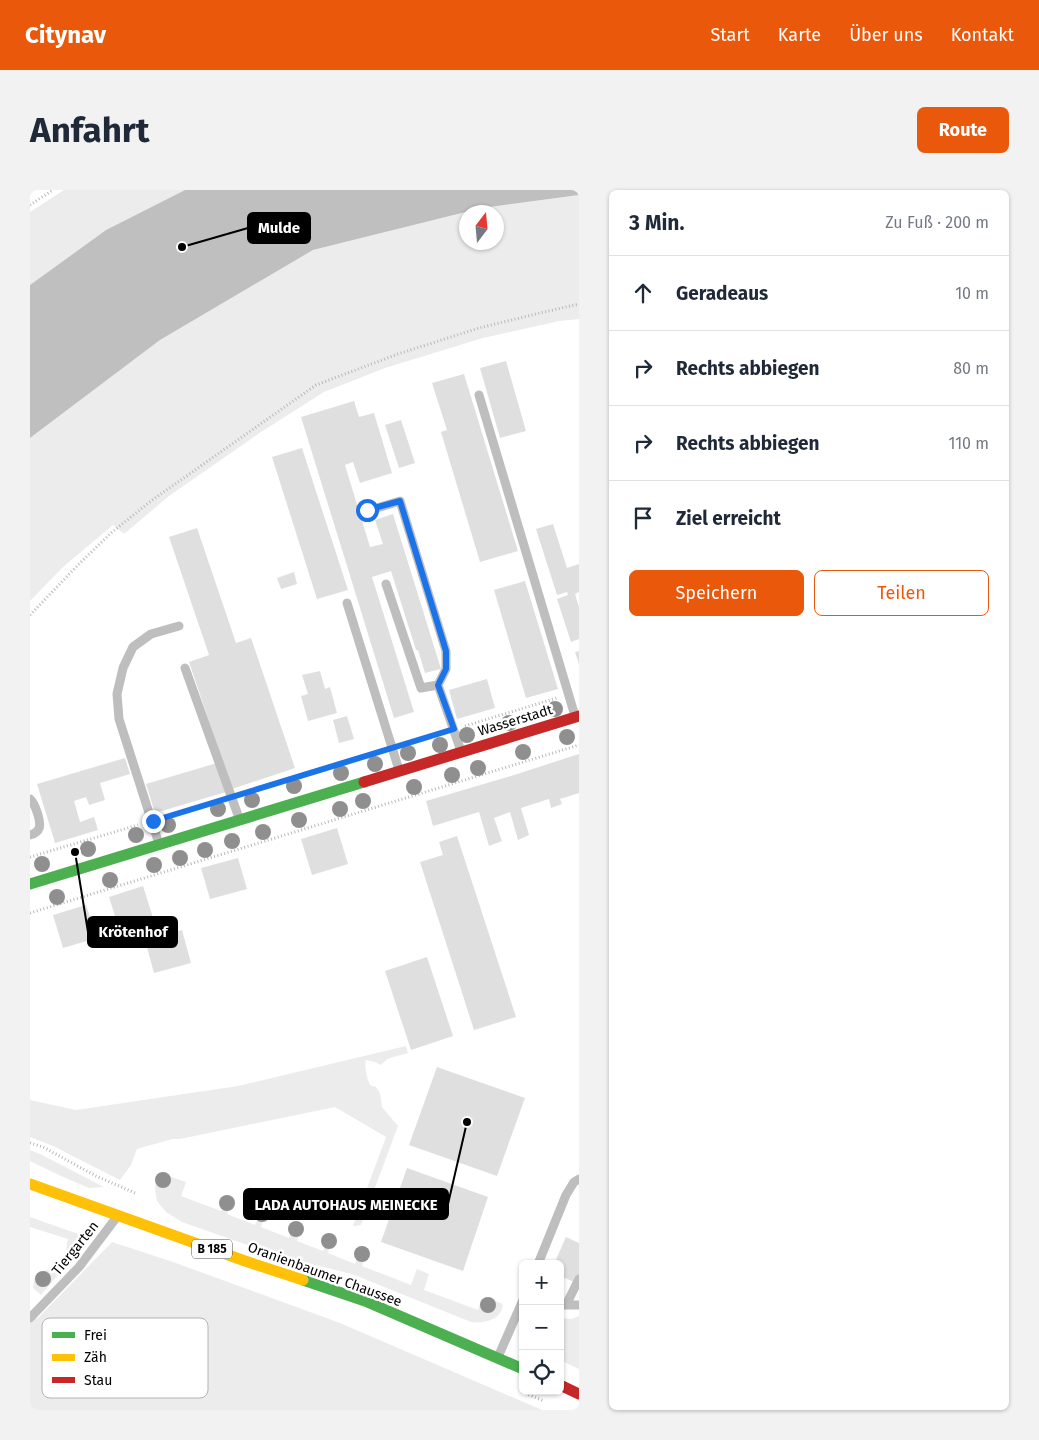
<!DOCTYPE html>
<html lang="de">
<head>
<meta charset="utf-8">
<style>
	:root { --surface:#fff; --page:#f2f2f3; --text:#1f2937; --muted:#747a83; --line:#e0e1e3; --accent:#ea580c }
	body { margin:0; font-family:"Fira Sans",sans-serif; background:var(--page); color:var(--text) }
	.controls { position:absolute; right:15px; bottom:15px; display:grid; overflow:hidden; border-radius:8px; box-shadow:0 1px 4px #0004 }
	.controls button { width:45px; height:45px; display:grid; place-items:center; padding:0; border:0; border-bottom:1px solid var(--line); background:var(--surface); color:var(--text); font:25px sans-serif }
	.compass { position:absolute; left:429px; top:15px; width:45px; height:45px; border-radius:50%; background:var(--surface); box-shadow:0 1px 4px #0004; rotate:16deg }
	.stop { position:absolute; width:15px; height:15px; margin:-11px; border:4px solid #1a73e8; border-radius:50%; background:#fff }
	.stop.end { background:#1a73e8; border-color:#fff; box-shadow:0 1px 5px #0008 }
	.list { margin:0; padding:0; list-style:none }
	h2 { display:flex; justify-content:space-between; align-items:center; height:65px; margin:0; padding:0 20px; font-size:21px }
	h2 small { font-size:16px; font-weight:400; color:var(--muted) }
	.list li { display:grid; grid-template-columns:32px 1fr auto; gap:15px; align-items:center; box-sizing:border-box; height:75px; padding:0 20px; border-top:1px solid var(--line) }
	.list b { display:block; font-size:19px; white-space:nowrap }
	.list em { font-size:16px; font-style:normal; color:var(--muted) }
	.actions { display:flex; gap:10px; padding:15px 20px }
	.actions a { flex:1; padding:11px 0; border:1px solid var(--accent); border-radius:8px; text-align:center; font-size:18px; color:var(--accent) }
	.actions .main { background:var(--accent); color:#fff }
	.icon { flex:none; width:28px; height:28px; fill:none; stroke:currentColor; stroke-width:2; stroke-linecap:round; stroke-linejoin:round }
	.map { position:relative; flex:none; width:549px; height:1220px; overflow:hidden; border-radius:8px }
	header { display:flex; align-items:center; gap:30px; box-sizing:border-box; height:70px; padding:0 25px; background:var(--accent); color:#fff }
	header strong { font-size:24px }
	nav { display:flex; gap:28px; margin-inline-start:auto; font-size:18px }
	.intro { display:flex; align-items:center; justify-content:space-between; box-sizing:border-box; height:120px; padding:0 30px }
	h1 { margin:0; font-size:35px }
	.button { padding:12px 22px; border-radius:8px; background:var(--accent); color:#fff; font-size:18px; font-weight:700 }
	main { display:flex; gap:30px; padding:0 30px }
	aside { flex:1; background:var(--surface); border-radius:8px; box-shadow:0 1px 4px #0004 }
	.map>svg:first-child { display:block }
</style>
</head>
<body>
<header>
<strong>Citynav</strong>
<nav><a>Start</a><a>Karte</a><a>Über uns</a><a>Kontakt</a></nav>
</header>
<div class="intro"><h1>Anfahrt</h1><a class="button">Route</a></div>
<main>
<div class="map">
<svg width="549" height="1220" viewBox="0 0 549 1220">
	<rect width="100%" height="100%" fill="#fff"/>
	<!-- green -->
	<path fill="#ececec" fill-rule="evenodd" d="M34 0H155L76 40 0 95V22Z
		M549 5V129L529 131 453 148 355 178 294 202 231 242 139 306 94 344 83 335 33 377 0 411V248L130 150 283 60 452 18ZM437 22H467V52H437Z
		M376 856 378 863 357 869 351 875 345 872 336 870C334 877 337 889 340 895L346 897 350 903 352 917 368 936 331 1035 325 1036H323L356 947 305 917 150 949H142L107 959 101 975 90 990 23 956 0 947V910L46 920 208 896Z
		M0 960 10 964 74 997 59 998 31 986 0 971Z
		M133 984 156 992 151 1006 191 1021 196 1008 202 1010 197 1024 225 1035 232 1017 237 1019 231 1037 259 1048 265 1032 272 1035 267 1051 293 1061 298 1046 303 1048 298 1063 325 1074 331 1057 337 1059 332 1076 381 1095 387 1079 399 1084 394 1100 448 1120 451 1110 455 1108 471 1113 473 1116C470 1130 454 1134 441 1132L322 1084 252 1067 152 1032 136 1022 127 1011 125 1000 126 991 130 985Z
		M0 1027 51 1045 49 1053 45 1062 36 1059 38 1049 0 1037Z
		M82 1052 143 1072 310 1133 512 1220H0V1124L7 1129Z
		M21 1079 32 1080 11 1105 3 1098 5 1087 9 1082Z
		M549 1126V1179L530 1170V1128L542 1129Z"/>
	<!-- water -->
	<path fill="#bfbfbf" d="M155 0H549V5L452 18 283 60 130 150 0 248V95L76 40Z"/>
	<!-- building -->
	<path fill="#dfdfdf" d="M476 171 496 241 470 248 450 178Z
		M434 184 488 361 450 372 411 242 417 240 402 193Z
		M324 211 329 227 344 223 362 283 330 293 323 272 315 275 340 357 353 354 345 330 363 324 411 479 395 483 388 460H386L361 381 342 387 384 522 364 528 271 227Z
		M371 230 385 273 369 278 355 235Z
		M272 258 318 400 287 409 242 267Z
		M523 334 537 378 549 374V402L545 404 549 417V449L541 452 527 409 538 405 537 402 527 405 506 339Z
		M167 338 206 453 221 448 265 578 202 599 159 472 179 465 139 347Z
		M264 382 267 394 251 399 247 388Z
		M495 391 528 499 496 508 464 400Z
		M549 461V474L545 462Z
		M290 481 295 499 300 497 307 523 278 531 271 506 278 504 272 485Z
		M457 489 465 518 427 529 419 500Z
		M317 526 324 549 309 553 303 530Z
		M549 564V603L530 609 532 614 521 618 519 609 491 618 499 645 488 650 480 622 464 628 472 651 459 656 449 622 403 636 396 611 481 586Z
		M95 568 100 584 70 593 75 610 59 615 56 607 44 611 50 632 64 627 68 640 25 653 7 594Z
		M187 573 196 602 125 623 116 594Z
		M307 638 318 674 282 685 271 649Z
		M427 646 486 827 444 840 390 672 413 665 409 652Z
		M208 668 217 699 180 709 171 678Z
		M113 696 125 734 91 745 79 707Z
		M56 715 67 748 33 758 23 725Z
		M152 740 161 773 124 783 115 750Z
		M397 767 423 846 381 860 355 781Z
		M407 877 495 908 467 986 379 955Z
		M377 978 458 1007 433 1081 351 1052Z
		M536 1047 549 1053V1094L530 1086V1074H524Z"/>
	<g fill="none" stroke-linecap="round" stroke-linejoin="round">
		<!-- path -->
		<path stroke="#b9b9b9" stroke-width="3" stroke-dasharray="1 2.5" stroke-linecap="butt" d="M0 15 23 0
			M0 425 48 375 81 343 121 311 286 195 368 164 449 138 514 122 549 114
			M435 536 527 508
			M215 603 300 578
			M133 627 190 610
			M0 667 108 635
			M0 723 549 555
			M0 953 13 957 66 986 105 1003
			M492 1202 514 1211"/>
		<!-- lane -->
		<path stroke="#bebebe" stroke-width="9" d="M449 205 545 526
			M337 321 370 311 416 461V479L408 495
			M356 394 391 498 408 495 431 561
			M317 413 369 580
			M155 478 209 628
			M0 609C5 614 6 619 8 625 11 635 11 642 0 645
			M129 654 89 529 87 504 93 478 103 457 121 444 149 436
			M508 1074 536 1005 544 992 549 989
			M532 1115H549
			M536 1115 549 1089
			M0 1128 49 1077 86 1028
			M468 1167 493 1110"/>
		<!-- fast -->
		<path stroke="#4caf50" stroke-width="11" d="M0 694 334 592
			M273 1090 335 1111 493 1179"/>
		<!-- slow -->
		<path stroke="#ffc107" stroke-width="11" d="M0 994 215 1071 273 1090"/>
		<!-- jam -->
		<path stroke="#c62828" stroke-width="11" d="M334 592 549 526
			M530 1195 549 1204"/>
	</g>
	<!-- trees -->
	<g fill="#8f8f8f">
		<circle cx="525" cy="519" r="8"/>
		<circle cx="479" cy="533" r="8"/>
		<circle cx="437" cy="545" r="8"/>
		<circle cx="537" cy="547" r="8"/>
		<circle cx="410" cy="555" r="8"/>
		<circle cx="493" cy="562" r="8"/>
		<circle cx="378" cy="563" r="8"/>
		<circle cx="345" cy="574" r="8"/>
		<circle cx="448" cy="578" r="8"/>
		<circle cx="311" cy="583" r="8"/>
		<circle cx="422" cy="585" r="8"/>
		<circle cx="264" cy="596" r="8"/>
		<circle cx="384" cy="597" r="8"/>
		<circle cx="222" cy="610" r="8"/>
		<circle cx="333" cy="611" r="8"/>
		<circle cx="188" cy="619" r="8"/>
		<circle cx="310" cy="619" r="8"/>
		<circle cx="269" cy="630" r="8"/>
		<circle cx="138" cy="635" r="8"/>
		<circle cx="233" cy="642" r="8"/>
		<circle cx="106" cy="645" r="8"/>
		<circle cx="202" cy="651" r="8"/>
		<circle cx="58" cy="659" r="8"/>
		<circle cx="175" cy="660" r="8"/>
		<circle cx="150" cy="668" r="8"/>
		<circle cx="12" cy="674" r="8"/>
		<circle cx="124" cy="675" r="8"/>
		<circle cx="80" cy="690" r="8"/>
		<circle cx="27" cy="707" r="8"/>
		<circle cx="133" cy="990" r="8"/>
		<circle cx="197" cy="1013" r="8"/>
		<circle cx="232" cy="1024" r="8"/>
		<circle cx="266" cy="1039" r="8"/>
		<circle cx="299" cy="1051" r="8"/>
		<circle cx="332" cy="1064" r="8"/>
		<circle cx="13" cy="1089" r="8"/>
		<circle cx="458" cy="1115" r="8"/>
	</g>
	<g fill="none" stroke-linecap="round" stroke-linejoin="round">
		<!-- route -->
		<path stroke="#1a73e8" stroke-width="6" d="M123 631 424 539 408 495 416 479V461L370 311 337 320"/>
	</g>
	<g text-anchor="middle" stroke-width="5" stroke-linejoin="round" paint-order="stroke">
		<!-- shield labels -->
		<rect fill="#fff" stroke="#4c4c4c" stroke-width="1" x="162" y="1049.5" width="40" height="19" rx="4"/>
		<g font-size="12" font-weight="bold" fill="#000">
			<text x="182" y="1063">B 185</text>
		</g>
		<!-- street labels -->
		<g font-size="14" fill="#000" stroke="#fff">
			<text transform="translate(485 530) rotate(-17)" y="5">Wasserstadt</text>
			<text transform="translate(45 1058) rotate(-51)" y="5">Tiergarten</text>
			<text transform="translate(295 1084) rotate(20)" y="5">Oranienbaumer Chaussee</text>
		</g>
	</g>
	<!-- legend -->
	<rect x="12" y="1128" width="166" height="80" rx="8" fill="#fff" stroke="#b2b2b2" stroke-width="1"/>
	<rect x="22" y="1142" width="23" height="6" fill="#4caf50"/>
	<rect x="22" y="1164" width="23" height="7" fill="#ffc107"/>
	<rect x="22" y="1187" width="23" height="6" fill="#c62828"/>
	<g font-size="14" fill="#000">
		<text x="54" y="1150">Frei</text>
		<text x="54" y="1172">Zäh</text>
		<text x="54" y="1195">Stau</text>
	</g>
	<!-- callouts -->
	<path fill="none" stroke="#000" stroke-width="2" d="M152 57L218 38M45 662L58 742M437 932L418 1014"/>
	<g fill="#000" stroke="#fff" stroke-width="2">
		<circle cx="152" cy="57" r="5"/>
		<circle cx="45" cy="662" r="5"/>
		<circle cx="437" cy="932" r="5"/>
	</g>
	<g fill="#000" stroke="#000" stroke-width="2">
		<rect x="218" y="23" width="62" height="30" rx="5"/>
		<rect x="58" y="727" width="89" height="30" rx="5"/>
		<rect x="214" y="999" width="204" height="30" rx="5"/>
	</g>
	<g font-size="15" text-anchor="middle" font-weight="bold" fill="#fff">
		<text x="249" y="43">Mulde</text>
		<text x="103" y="747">Krötenhof</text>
		<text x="316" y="1020">LADA AUTOHAUS MEINECKE</text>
	</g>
</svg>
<div class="controls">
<button>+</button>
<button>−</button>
<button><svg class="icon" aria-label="locate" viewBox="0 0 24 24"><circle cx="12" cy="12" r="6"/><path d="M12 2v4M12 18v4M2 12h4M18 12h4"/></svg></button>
</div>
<svg class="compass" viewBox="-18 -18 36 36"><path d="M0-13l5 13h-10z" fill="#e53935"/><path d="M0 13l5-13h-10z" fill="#747a83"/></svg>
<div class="stop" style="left:337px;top:320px"></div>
<div class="stop end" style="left:123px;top:631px"></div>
</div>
<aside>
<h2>3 Min.<small>Zu Fuß · 200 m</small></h2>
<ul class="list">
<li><svg class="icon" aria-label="ahead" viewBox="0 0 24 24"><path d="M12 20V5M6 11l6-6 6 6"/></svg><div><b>Geradeaus</b></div><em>10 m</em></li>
<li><svg class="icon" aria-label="right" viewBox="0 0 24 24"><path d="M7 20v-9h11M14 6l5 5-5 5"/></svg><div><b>Rechts abbiegen</b></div><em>80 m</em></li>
<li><svg class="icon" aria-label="right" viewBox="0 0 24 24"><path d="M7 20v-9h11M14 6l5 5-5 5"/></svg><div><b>Rechts abbiegen</b></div><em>110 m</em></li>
<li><svg class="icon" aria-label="arrive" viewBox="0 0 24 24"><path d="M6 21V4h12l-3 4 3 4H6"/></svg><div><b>Ziel erreicht</b></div></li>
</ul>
<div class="actions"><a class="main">Speichern</a><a>Teilen</a></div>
</aside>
</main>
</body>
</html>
